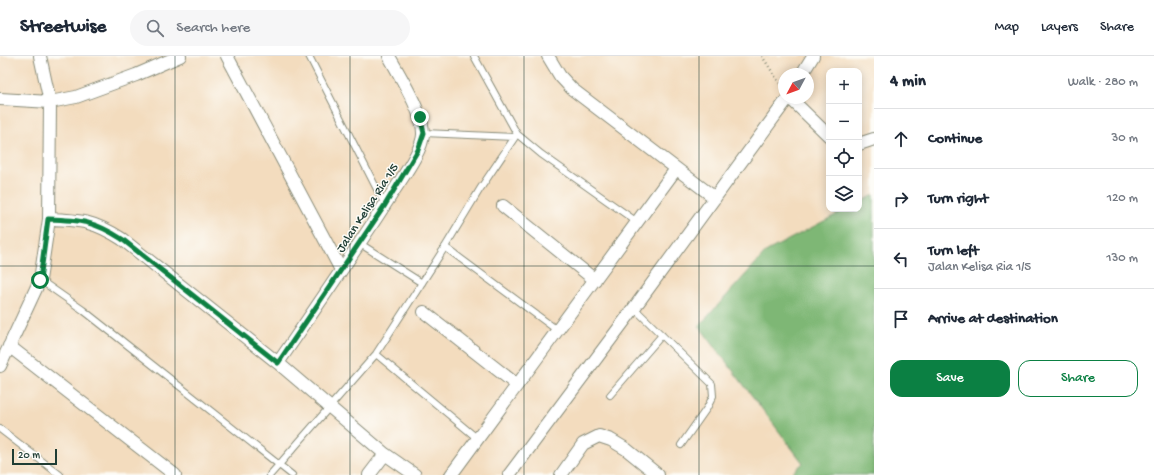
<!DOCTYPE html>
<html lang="en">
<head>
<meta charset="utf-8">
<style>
	:root { --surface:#fff; --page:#f6f6f7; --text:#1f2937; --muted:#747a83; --line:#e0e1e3; --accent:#0b8043 }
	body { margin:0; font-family:"Gochi Hand",sans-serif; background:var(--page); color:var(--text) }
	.controls { position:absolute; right:12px; top:12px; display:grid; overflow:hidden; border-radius:8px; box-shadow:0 2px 10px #0003 }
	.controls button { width:36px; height:36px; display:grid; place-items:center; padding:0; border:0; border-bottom:1px solid var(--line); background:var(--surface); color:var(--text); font:20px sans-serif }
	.compass { position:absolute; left:778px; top:12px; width:36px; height:36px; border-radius:50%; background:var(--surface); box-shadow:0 2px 10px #0003; rotate:229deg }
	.scale { position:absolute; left:12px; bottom:10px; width:45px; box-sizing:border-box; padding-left:4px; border:2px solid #1f3d34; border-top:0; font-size:11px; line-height:14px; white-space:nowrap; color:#1f3d34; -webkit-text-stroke:3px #fdfcf7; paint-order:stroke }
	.stop { position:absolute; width:12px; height:12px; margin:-9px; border:3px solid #0b8043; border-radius:50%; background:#fff }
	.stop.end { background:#0b8043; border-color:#fff; box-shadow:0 1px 4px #0008 }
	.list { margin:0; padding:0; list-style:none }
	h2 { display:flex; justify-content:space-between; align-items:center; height:52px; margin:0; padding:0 16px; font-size:17px }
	h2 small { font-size:13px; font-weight:400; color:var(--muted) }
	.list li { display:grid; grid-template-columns:26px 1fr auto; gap:12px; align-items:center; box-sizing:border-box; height:60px; padding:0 16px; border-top:1px solid var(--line) }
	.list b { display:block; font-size:15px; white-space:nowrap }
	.list p { margin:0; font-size:13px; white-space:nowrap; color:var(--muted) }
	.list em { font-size:13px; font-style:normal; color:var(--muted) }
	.actions { display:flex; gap:8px; padding:12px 16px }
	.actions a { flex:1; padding:9px 0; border:1px solid var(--accent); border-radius:12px; text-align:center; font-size:14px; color:var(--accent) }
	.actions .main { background:var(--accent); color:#fff }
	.icon { flex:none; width:22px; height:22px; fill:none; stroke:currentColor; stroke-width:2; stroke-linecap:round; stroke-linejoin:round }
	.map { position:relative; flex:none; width:874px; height:419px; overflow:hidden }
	header { display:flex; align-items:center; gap:24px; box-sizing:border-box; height:56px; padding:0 20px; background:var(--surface); border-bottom:1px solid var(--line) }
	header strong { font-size:19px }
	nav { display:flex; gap:22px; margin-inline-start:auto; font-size:14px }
	.search { width:280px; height:36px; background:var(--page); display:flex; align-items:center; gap:10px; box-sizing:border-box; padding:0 14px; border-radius:22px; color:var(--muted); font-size:15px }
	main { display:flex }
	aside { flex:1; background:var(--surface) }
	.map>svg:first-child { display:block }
</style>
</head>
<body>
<header>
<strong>Streetwise</strong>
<div class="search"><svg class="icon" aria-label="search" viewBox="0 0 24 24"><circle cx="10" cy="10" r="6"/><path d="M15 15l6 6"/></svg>Search here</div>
<nav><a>Map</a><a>Layers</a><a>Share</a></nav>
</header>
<main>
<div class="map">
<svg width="874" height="419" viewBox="0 0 874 419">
	<rect width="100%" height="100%" fill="#fdfcf7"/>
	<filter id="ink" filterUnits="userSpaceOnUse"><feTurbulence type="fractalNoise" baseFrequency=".025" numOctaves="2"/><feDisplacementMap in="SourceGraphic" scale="8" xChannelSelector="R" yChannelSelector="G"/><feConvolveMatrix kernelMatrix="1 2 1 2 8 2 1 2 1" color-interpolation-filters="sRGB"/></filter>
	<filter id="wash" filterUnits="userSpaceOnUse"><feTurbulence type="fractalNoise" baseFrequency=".012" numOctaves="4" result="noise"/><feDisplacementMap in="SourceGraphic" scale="16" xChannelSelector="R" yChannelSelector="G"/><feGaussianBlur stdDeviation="0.9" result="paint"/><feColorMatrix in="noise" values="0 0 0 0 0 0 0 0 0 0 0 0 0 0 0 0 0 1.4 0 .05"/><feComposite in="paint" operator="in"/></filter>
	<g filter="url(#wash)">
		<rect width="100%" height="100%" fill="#f3dcbe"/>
		<!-- forest -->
		<path fill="#7eb774" stroke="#4e7a54" d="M874 139V419H790L803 407 699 270 767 195 847 153H859V147Z"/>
	</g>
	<g filter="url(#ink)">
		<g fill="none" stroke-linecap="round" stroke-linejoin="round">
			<defs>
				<path id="service" d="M309 0 385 149
					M474 0 517 78 541 98 637 166
					M424 77 514 81
					M359 187 422 227
					M445 191 557 274
					M40 224 83 254 292 419
					M634 252 712 328 713 340 707 352 681 389
					M376 298 478 383
					M610 339 662 279
					M0 373 60 419
					M270 419 376 298 445 191 480 133 517 78"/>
				<path id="minor" d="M227 0 341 214
					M548 0 560 20 572 33 715 142
					M802 18 813 0
					M790 42 829 80
					M0 43 50 46 76 41 136 19 180 0
					M859 88 874 83
					M503 150 595 224
					M49 163C81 164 94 165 122 183L278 307 385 398 415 419
					M424 256 517 329
					M9 290 175 419
					M278 307C317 250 356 194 393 136 402 122 424 92 423 77 423 56 399 19 389 0
					M0 310 40 224 49 163 50 46 40 0
					M369 419 385 398
					M451 419 676 113
					M509 419 634 252 788 42
					M561 419 583 388 599 380 611 384 626 393 658 419"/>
			</defs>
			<!-- service casing -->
			<use href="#service" stroke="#898c79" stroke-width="8"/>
			<!-- minor casing -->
			<use href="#minor" stroke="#898c79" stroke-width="14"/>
			<!-- path -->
			<path stroke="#898c79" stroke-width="2.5" stroke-dasharray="1 3" stroke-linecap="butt" d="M762 0 782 31"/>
			<!-- service -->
			<use href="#service" stroke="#fff" stroke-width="6"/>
			<!-- minor -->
			<use href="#minor" stroke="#fff" stroke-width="12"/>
		</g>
	</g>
	<g fill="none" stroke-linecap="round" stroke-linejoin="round" filter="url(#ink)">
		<!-- route -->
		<path stroke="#0b8043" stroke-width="5" d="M40 224 48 163C81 164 94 165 122 183L278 307 385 149 418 94 424 77 420 61"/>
	</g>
	<!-- grid -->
	<path fill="none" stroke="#1f3d34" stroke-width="1" stroke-opacity="0.55" d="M175 0V419M350 0V419M524 0V419M699 0V419M0 210H874"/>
	<g text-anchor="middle" stroke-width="3" stroke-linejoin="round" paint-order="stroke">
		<!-- street labels -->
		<g font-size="13" fill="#1f3d34" stroke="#fdfcf7">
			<text transform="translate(366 151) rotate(-57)" y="5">Jalan Kelisa Ria 1/5</text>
		</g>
	</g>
</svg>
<div class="controls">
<button>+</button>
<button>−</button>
<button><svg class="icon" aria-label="locate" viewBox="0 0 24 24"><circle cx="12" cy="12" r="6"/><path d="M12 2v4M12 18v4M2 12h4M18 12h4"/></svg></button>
<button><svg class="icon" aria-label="layers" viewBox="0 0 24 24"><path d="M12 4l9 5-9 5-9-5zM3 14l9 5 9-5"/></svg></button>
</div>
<svg class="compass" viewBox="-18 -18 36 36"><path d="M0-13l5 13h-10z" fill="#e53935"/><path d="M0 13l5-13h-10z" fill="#747a83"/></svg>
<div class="scale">20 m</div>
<div class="stop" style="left:40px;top:224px"></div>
<div class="stop end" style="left:420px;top:61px"></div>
</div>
<aside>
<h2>4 min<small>Walk · 280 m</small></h2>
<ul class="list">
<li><svg class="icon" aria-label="ahead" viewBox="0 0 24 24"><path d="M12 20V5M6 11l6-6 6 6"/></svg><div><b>Continue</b></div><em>30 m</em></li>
<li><svg class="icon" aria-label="right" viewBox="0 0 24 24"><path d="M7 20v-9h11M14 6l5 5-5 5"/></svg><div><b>Turn right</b></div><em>120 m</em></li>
<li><svg class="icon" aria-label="left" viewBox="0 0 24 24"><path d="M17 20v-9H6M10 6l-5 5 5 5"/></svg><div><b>Turn left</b><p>Jalan Kelisa Ria 1/5</p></div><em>130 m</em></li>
<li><svg class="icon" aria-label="arrive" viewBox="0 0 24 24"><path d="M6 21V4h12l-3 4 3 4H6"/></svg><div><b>Arrive at destination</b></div></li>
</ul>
<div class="actions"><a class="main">Save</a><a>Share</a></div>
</aside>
</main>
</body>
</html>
